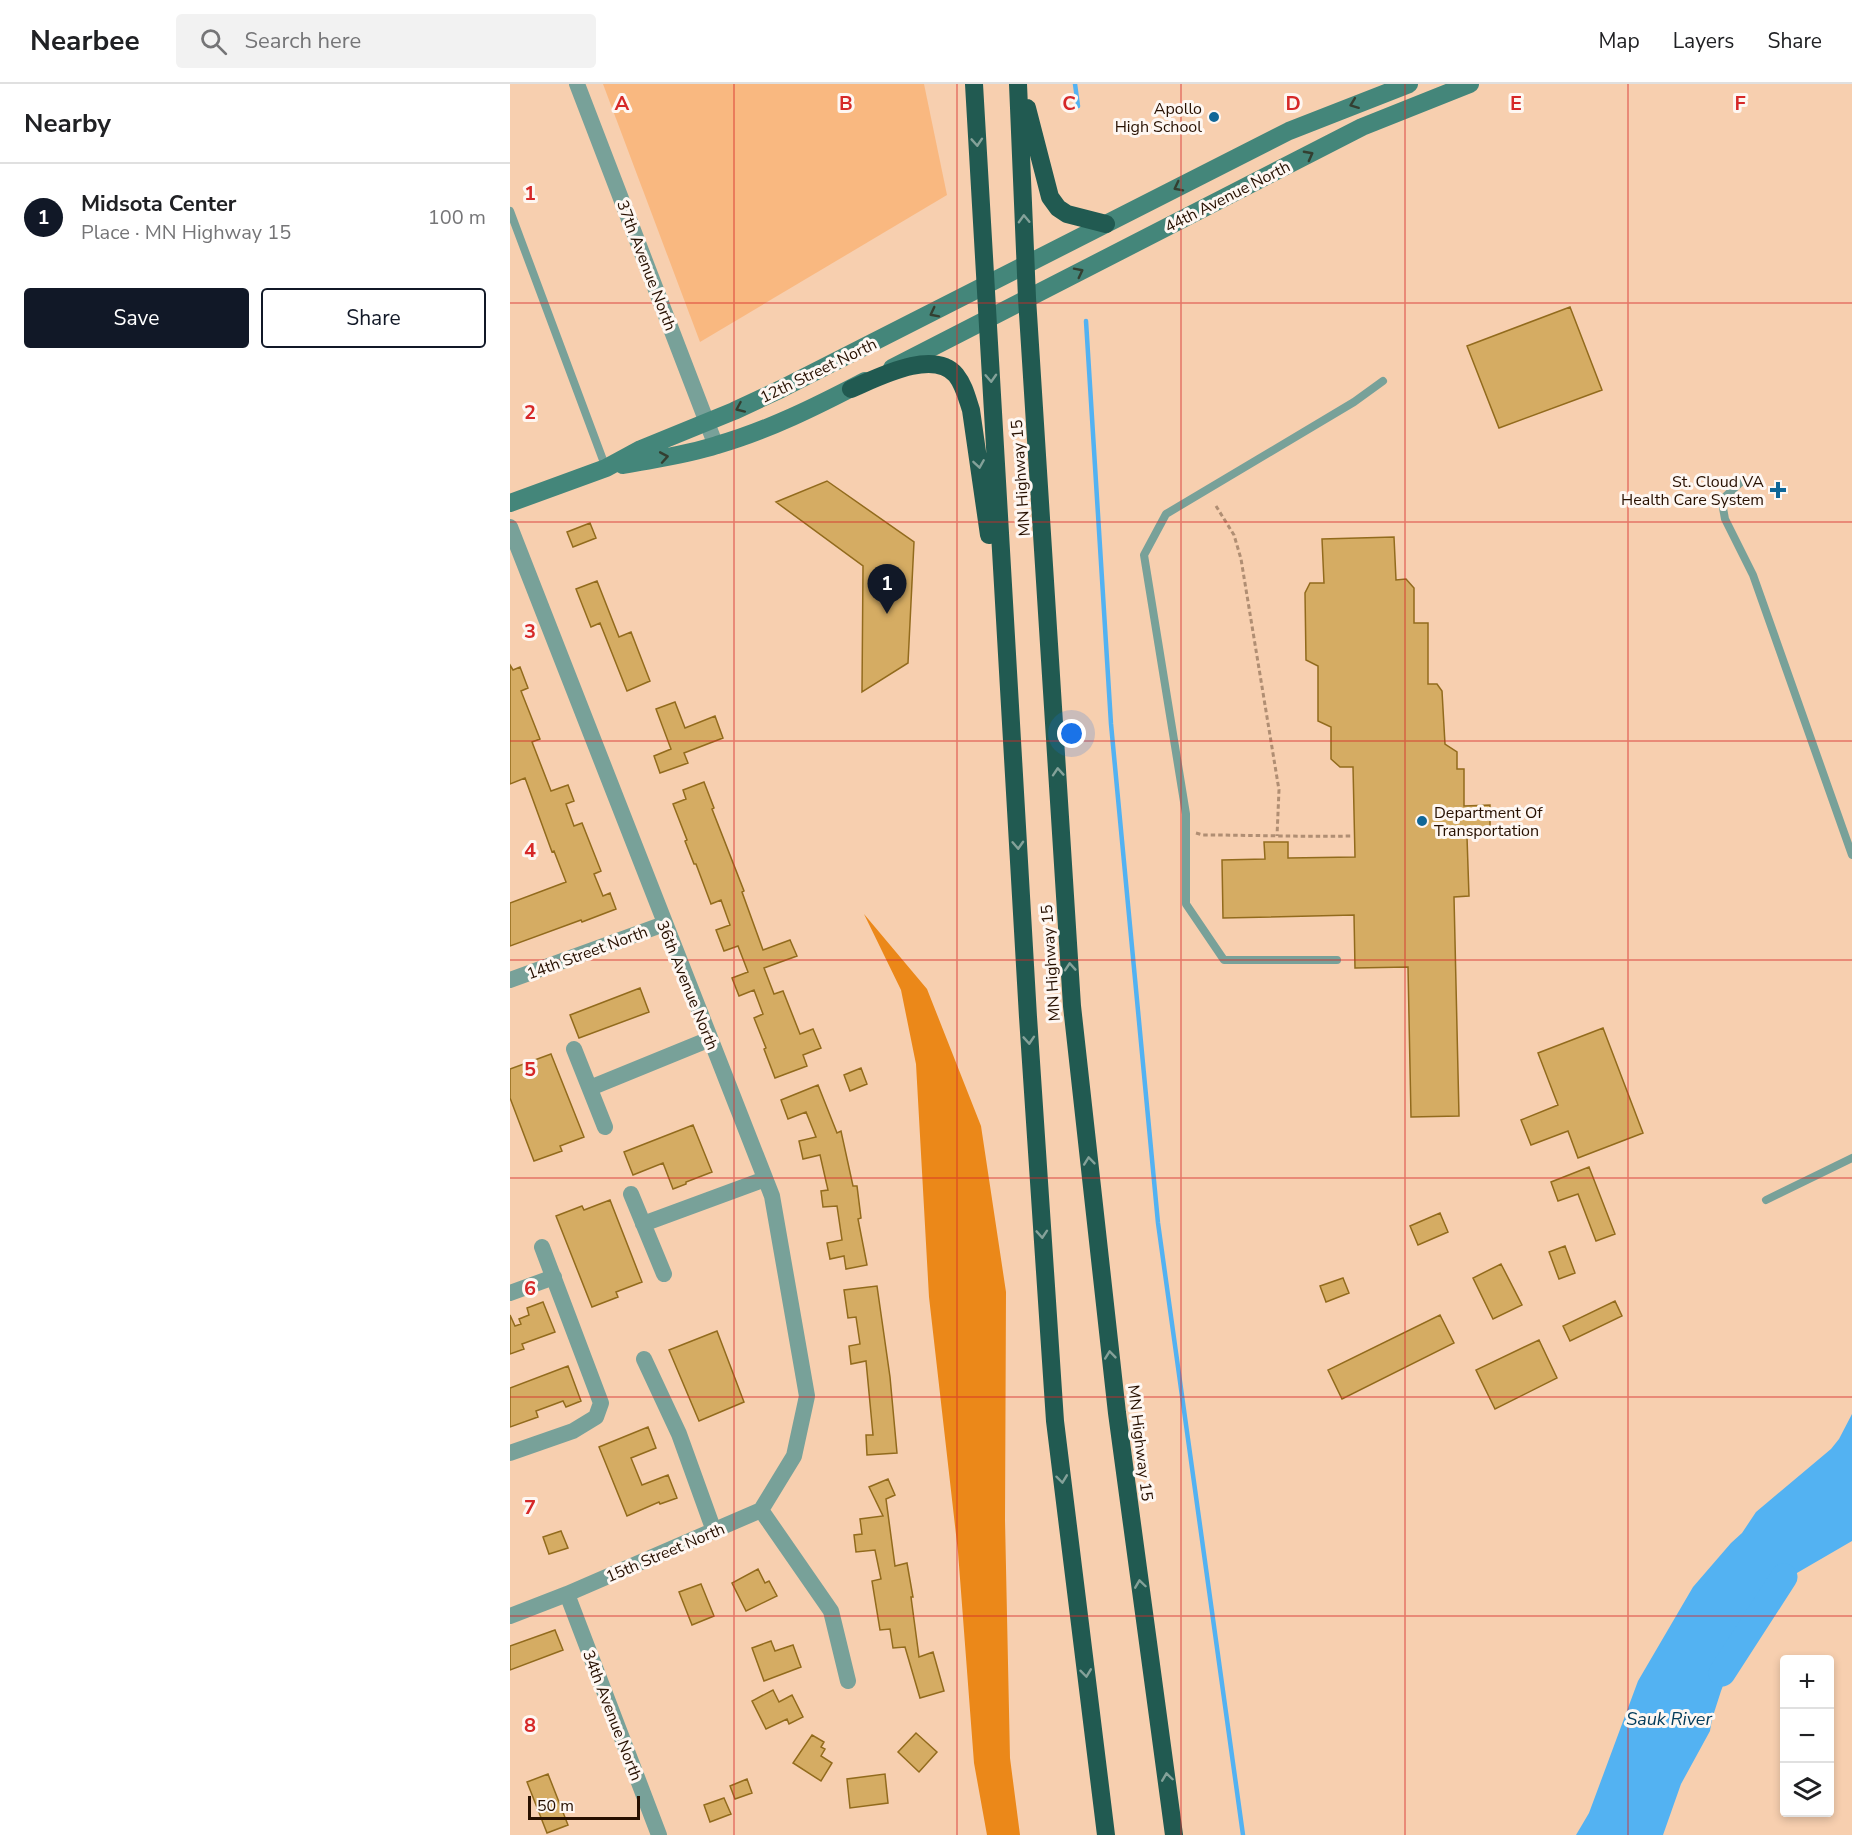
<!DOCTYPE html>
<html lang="en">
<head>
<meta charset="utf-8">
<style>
	:root { --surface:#fff; --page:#f2f2f2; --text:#202124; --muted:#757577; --line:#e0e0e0; --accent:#111827 }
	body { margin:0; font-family:"Nunito Sans",sans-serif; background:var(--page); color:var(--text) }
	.controls { position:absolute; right:18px; bottom:18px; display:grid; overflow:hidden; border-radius:6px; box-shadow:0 3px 9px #0003 }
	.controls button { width:54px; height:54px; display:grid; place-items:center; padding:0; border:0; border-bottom:2px solid var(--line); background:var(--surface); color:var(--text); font:30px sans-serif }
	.scale { position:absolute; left:18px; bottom:15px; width:112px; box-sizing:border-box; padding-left:6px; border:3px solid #271000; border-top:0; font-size:16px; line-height:21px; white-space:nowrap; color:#271000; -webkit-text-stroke:4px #fef7f2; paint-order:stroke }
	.you { position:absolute; left:562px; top:650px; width:21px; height:21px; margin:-15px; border:4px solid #fff; border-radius:50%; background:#1a73e8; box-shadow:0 0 0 9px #1a73e833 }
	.badge { display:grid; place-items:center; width:39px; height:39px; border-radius:50%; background:var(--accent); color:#fff; font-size:20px; font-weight:700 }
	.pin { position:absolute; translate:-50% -50px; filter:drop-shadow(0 2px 3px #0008) }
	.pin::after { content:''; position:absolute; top:32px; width:21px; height:18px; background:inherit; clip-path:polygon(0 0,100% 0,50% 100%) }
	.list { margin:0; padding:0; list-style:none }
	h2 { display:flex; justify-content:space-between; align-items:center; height:78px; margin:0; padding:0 24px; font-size:26px }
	h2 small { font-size:20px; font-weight:400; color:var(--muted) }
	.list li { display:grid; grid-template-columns:39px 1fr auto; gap:18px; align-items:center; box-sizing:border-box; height:108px; padding:0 24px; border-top:2px solid var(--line) }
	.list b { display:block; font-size:22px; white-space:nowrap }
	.list p { margin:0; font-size:20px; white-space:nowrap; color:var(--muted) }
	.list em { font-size:20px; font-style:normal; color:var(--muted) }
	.actions { display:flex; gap:12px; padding:18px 24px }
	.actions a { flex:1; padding:14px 0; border:2px solid var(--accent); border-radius:6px; text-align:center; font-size:21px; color:var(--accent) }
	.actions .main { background:var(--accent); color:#fff }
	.icon { flex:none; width:33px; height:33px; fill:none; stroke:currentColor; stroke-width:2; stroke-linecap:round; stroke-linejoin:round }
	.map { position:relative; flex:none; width:1342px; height:1751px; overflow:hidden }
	header { display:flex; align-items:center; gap:36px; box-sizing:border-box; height:84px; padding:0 30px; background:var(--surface); border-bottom:2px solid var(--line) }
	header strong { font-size:28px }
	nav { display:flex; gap:33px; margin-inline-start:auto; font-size:21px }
	.search { width:420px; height:54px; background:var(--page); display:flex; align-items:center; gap:15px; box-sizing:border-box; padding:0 21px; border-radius:6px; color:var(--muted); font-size:22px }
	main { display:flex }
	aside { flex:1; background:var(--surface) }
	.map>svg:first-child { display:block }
</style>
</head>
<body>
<header>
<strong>Nearbee</strong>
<div class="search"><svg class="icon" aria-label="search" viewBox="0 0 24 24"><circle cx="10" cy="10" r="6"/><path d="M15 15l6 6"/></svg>Search here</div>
<nav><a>Map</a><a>Layers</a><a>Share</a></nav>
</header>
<main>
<aside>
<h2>Nearby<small></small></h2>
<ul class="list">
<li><span class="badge">1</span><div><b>Midsota Center</b><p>Place · MN Highway 15</p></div><em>100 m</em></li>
</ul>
<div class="actions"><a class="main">Save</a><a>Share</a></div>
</aside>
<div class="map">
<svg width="1342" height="1751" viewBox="0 0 1342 1751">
	<rect width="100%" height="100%" fill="#f7cfaf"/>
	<!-- green -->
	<path fill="#f9b880" d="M93 0H414L437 111 190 258Z"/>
	<!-- forest -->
	<path fill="#eb8819" d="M354 830 417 905 471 1042 496 1208 495 1436 500 1674 510 1751H477L464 1679 448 1468 419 1213 406 980 391 906Z"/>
	<!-- water -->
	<path fill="#53b2f2" d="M1342 1330V1457L1280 1493 1256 1522 1232 1555 1229 1572 1217 1591 1211 1607 1202 1635 1200 1647 1171 1700 1153 1751H1066L1079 1729 1128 1597 1183 1503 1221 1459 1232 1449 1246 1428 1321 1365 1329 1355Z"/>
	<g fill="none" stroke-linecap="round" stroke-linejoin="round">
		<!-- stream -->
		<path stroke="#53b2f2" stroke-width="4.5" d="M565 0 568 22
			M576 237 601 640 648 1139 733 1751"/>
		<!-- river -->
		<path stroke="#53b2f2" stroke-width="27" d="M1212 1589 1274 1493"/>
	</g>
	<!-- building -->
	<path fill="#d5ac63" stroke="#926b1d" stroke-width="1.5" d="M1060 223 1092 306 989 344 957 262Z
		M317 397 404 458 398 579 352 608 353 482 266 418Z
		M80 439 86 454 63 463 57 448Z
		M884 453 886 496 896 495 904 504V539H918V600H927L932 607 935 660 947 668V685H954V722L980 721V752L957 753 959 812 944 813 949 1032 901 1033 898 883 845 884 844 831 713 834 712 776 755 775 754 758H778V774L845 773 843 683H830L821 675V643L808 637V582L796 576 795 509 800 499H814L812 455Z
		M87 497 109 553 121 548 140 597 117 607 90 539 81 543 66 505Z
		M0 581 3 586 10 583 18 604 11 607 30 655 22 658 41 707 58 701 64 717 56 720 64 742 72 739 91 787 84 790 93 812 100 809 106 825 72 838 71 836 0 862V819L56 798 44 767 42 768 15 694 0 700Z
		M165 618 175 644 205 632 213 654 174 669 178 679 150 689 144 672 161 665 146 625Z
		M194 698 204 724 202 725 234 807 232 808 253 866 280 856 287 872 254 884 264 910 273 907 290 950 303 945 311 964 293 971 297 982 265 994 254 965 256 964 244 934 253 930 244 906 229 912 222 894 238 888 228 862 214 867 206 846 220 841 211 816 201 820 186 780H184L175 757 177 756 163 720 176 715 173 706Z
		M130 904 139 928 69 954 60 931Z
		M1093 944 1133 1049 1068 1074 1058 1047 1021 1061 1011 1036 1048 1021 1028 969Z
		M41 970 74 1053 50 1062 52 1067 24 1077 0 1014V985Z
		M351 984 357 1000 340 1007 334 991Z
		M308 1001 327 1049 331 1047 343 1102H347L351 1134 348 1135 357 1181 336 1185 334 1172 320 1175 317 1159 332 1156 327 1122 313 1123 311 1107 318 1106 310 1071 293 1075 289 1057 306 1053 296 1028 278 1035 271 1016Z
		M183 1041 202 1088 176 1098V1100L163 1105 153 1079 123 1091 114 1068Z
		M1079 1083 1105 1150 1086 1157 1068 1110 1048 1117 1041 1098Z
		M100 1116 132 1198 106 1208 108 1213 82 1223 46 1132 72 1122 74 1126Z
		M930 1129 938 1148 908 1161 900 1142Z
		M1055 1162 1065 1189 1049 1195 1039 1168Z
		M991 1180 1012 1221 983 1235 963 1194Z
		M833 1194 839 1209 816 1218 810 1202Z
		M367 1202 380 1293 387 1369 357 1371 356 1351H363L356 1277 341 1280 339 1262 350 1260 346 1233 338 1234 334 1206Z
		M1105 1217 1112 1232 1060 1257 1053 1242Z
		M33 1218 45 1248 12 1260 14 1265 0 1270V1231L5 1242 11 1240 9 1235 19 1231 17 1224Z
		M930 1231 944 1259 832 1315 818 1286Z
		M207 1247 234 1318 189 1337 159 1266Z
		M1029 1256 1047 1294 985 1325 966 1286Z
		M58 1282 71 1317 56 1323 53 1317 26 1327 28 1333 0 1343V1304Z
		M138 1343 146 1364 121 1374 132 1401 158 1391 167 1414 150 1420 149 1418 117 1432 89 1363Z
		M378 1395 385 1411 376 1415 385 1482 397 1479 403 1513H401L409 1573 423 1568 434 1607 410 1614 395 1563 383 1564 380 1545 370 1546 362 1497 371 1495 365 1466 346 1468 344 1451 352 1450 350 1435 373 1432 359 1403Z
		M51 1447 58 1464 39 1470 33 1453Z
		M248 1485 255 1499 259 1497 267 1512 236 1527 222 1499Z
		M191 1500 204 1532 182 1541 169 1508Z
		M45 1546 53 1566 0 1586V1562Z
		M261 1557 265 1567 283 1561 291 1583 254 1597 242 1564Z
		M263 1606 269 1618 282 1611 293 1633 279 1640 277 1635 256 1645 242 1617Z
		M406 1649 427 1668 409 1688 388 1668Z
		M302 1651 314 1658 311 1663 315 1665 311 1672 322 1679 311 1697 283 1679Z
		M38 1690 58 1741 37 1749 17 1698Z
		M375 1690 378 1719 340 1724 337 1695Z
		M237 1695 242 1709 225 1715 220 1702Z
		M214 1714 221 1730 200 1738 194 1721Z"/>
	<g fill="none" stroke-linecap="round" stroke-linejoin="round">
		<!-- path -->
		<path stroke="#b08e73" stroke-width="3" stroke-dasharray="4.5 3" stroke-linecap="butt" d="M706 422 724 451 731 475 769 706 767 752
			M686 749 693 751C742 751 791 753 841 752"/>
		<!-- lane -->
		<path stroke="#78a199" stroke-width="8" d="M0 127 96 384
			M1233 396 1216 412 1213 424 1215 435 1243 491 1342 771
			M827 876H714L676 820V730L634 471 656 430 844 318 873 297
			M1256 1116 1342 1074"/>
		<!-- street -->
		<path stroke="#78a199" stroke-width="16" d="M67 0 206 362
			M0 443 262 1112 297 1312 284 1372 251 1426 57 1510 0 1532
			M0 896 154 840
			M64 965 95 1043
			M80 1004 200 955
			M121 1110 154 1190
			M133 1140 255 1095
			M0 1209 44 1193
			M134 1275 169 1350 204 1447
			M0 1369 63 1347 86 1333 91 1319 32 1163
			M251 1426 321 1527 338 1597
			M57 1510 149 1751"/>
		<!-- secondary -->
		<path stroke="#44867a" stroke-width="18" d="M382 284 852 43 960 0
			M113 381C144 375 177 371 207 361 259 346 307 322 355 297
			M0 419 96 384 131 365 224 327 271 305 779 47 899 0"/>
		<!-- highway -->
		<path stroke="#215a51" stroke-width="18" d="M464 0 518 933 545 1337 596 1751
			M508 0 517 214 562 922 607 1329 664 1751
			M517 24 540 113 548 124 557 130 596 140
			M341 305C367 294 423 264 446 291 454 301 457 314 461 326L479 451"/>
	</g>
	<!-- one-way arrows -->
	<defs><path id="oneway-chevron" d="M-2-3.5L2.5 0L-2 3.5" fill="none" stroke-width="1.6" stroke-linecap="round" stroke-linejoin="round" transform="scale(1.5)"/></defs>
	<g stroke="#333f31">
		<use href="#oneway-chevron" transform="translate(844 20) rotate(159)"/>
		<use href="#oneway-chevron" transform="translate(799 71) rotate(-28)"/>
		<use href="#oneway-chevron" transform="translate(668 103) rotate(153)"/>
		<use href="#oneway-chevron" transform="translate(569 188) rotate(-27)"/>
		<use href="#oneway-chevron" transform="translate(424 229) rotate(153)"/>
		<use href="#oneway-chevron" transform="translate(230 324) rotate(156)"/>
		<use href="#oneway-chevron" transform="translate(154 373) rotate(-10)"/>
	</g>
	<g stroke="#84a199">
		<use href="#oneway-chevron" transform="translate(467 58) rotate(86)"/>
		<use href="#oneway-chevron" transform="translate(514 135) rotate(-92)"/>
		<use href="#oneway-chevron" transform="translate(481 294) rotate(87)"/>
		<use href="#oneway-chevron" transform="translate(469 380) rotate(81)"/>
		<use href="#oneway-chevron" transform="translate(548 688) rotate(-94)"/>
		<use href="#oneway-chevron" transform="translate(508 761) rotate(87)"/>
		<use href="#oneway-chevron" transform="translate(560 883) rotate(-94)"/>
		<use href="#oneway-chevron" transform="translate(519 956) rotate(86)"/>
		<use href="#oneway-chevron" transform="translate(579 1077) rotate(-96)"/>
		<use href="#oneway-chevron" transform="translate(532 1150) rotate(86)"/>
		<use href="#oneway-chevron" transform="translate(600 1271) rotate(-96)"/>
		<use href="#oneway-chevron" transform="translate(552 1395) rotate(83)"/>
		<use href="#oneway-chevron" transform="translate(630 1500) rotate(-98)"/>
		<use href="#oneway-chevron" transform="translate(576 1589) rotate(83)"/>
		<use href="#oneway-chevron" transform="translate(657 1693) rotate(-98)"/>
	</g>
	<!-- grid -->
	<path fill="none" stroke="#d62828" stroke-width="1.5" stroke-opacity="0.55" d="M224 0V1751M447 0V1751M671 0V1751M895 0V1751M1118 0V1751M0 219H1342M0 438H1342M0 657H1342M0 876H1342M0 1094H1342M0 1313H1342M0 1532H1342"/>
	<!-- markers -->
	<g fill="#106798" stroke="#fef7f2" stroke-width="2">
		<circle cx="704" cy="33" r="6"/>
		<path d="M1265 397h6v6h6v6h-6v6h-6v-6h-6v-6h6z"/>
		<circle cx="912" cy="737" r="6"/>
	</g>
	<g text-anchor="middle" stroke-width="6" stroke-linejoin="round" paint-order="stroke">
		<!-- poi labels -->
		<g font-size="16" fill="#271000" stroke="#fef7f2" text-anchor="end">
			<text x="692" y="30">Apollo<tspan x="692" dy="18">High School</tspan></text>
			<text x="1254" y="403">St. Cloud VA<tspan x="1254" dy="18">Health Care System</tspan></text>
			<text x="924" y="734" text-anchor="start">Department Of<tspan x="924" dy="18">Transportation</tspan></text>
		</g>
		<!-- street labels -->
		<g font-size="16" fill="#271000" stroke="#fef7f2">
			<text transform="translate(717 112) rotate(-27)" y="6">44th Avenue North</text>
			<text transform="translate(137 181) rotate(69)" y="6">37th Avenue North</text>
			<text transform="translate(308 286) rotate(-26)" y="6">12th Street North</text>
			<text transform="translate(510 394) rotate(-94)" y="6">MN Highway 15</text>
			<text transform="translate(77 868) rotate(-20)" y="6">14th Street North</text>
			<text transform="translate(540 879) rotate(-94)" y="6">MN Highway 15</text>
			<text transform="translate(178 901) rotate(68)" y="6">36th Avenue North</text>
			<text transform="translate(631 1359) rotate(83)" y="6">MN Highway 15</text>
			<text transform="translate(155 1468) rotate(-23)" y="6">15th Street North</text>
			<text transform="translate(103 1631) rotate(69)" y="6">34th Avenue North</text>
		</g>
		<!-- water labels -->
		<g font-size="18" font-style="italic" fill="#023b5a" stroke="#fef7f2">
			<text x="1159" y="1641">Sauk River</text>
		</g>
	</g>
	<g font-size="20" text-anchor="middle" font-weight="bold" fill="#d62828" stroke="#fef7f2" stroke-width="6" stroke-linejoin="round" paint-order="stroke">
		<text x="112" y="26">A</text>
		<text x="336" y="26">B</text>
		<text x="559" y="26">C</text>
		<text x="783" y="26">D</text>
		<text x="1006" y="26">E</text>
		<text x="1230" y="26">F</text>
		<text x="20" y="116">1</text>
		<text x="20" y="335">2</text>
		<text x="20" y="554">3</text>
		<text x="20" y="773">4</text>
		<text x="20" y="992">5</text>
		<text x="20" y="1211">6</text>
		<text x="20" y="1430">7</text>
		<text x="20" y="1648">8</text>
	</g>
</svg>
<div class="controls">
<button>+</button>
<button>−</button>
<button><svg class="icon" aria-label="layers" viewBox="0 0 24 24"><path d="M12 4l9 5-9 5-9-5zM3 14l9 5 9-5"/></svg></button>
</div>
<div class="scale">50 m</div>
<div class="you"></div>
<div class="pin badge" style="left:377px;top:530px">1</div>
</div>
</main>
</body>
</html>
